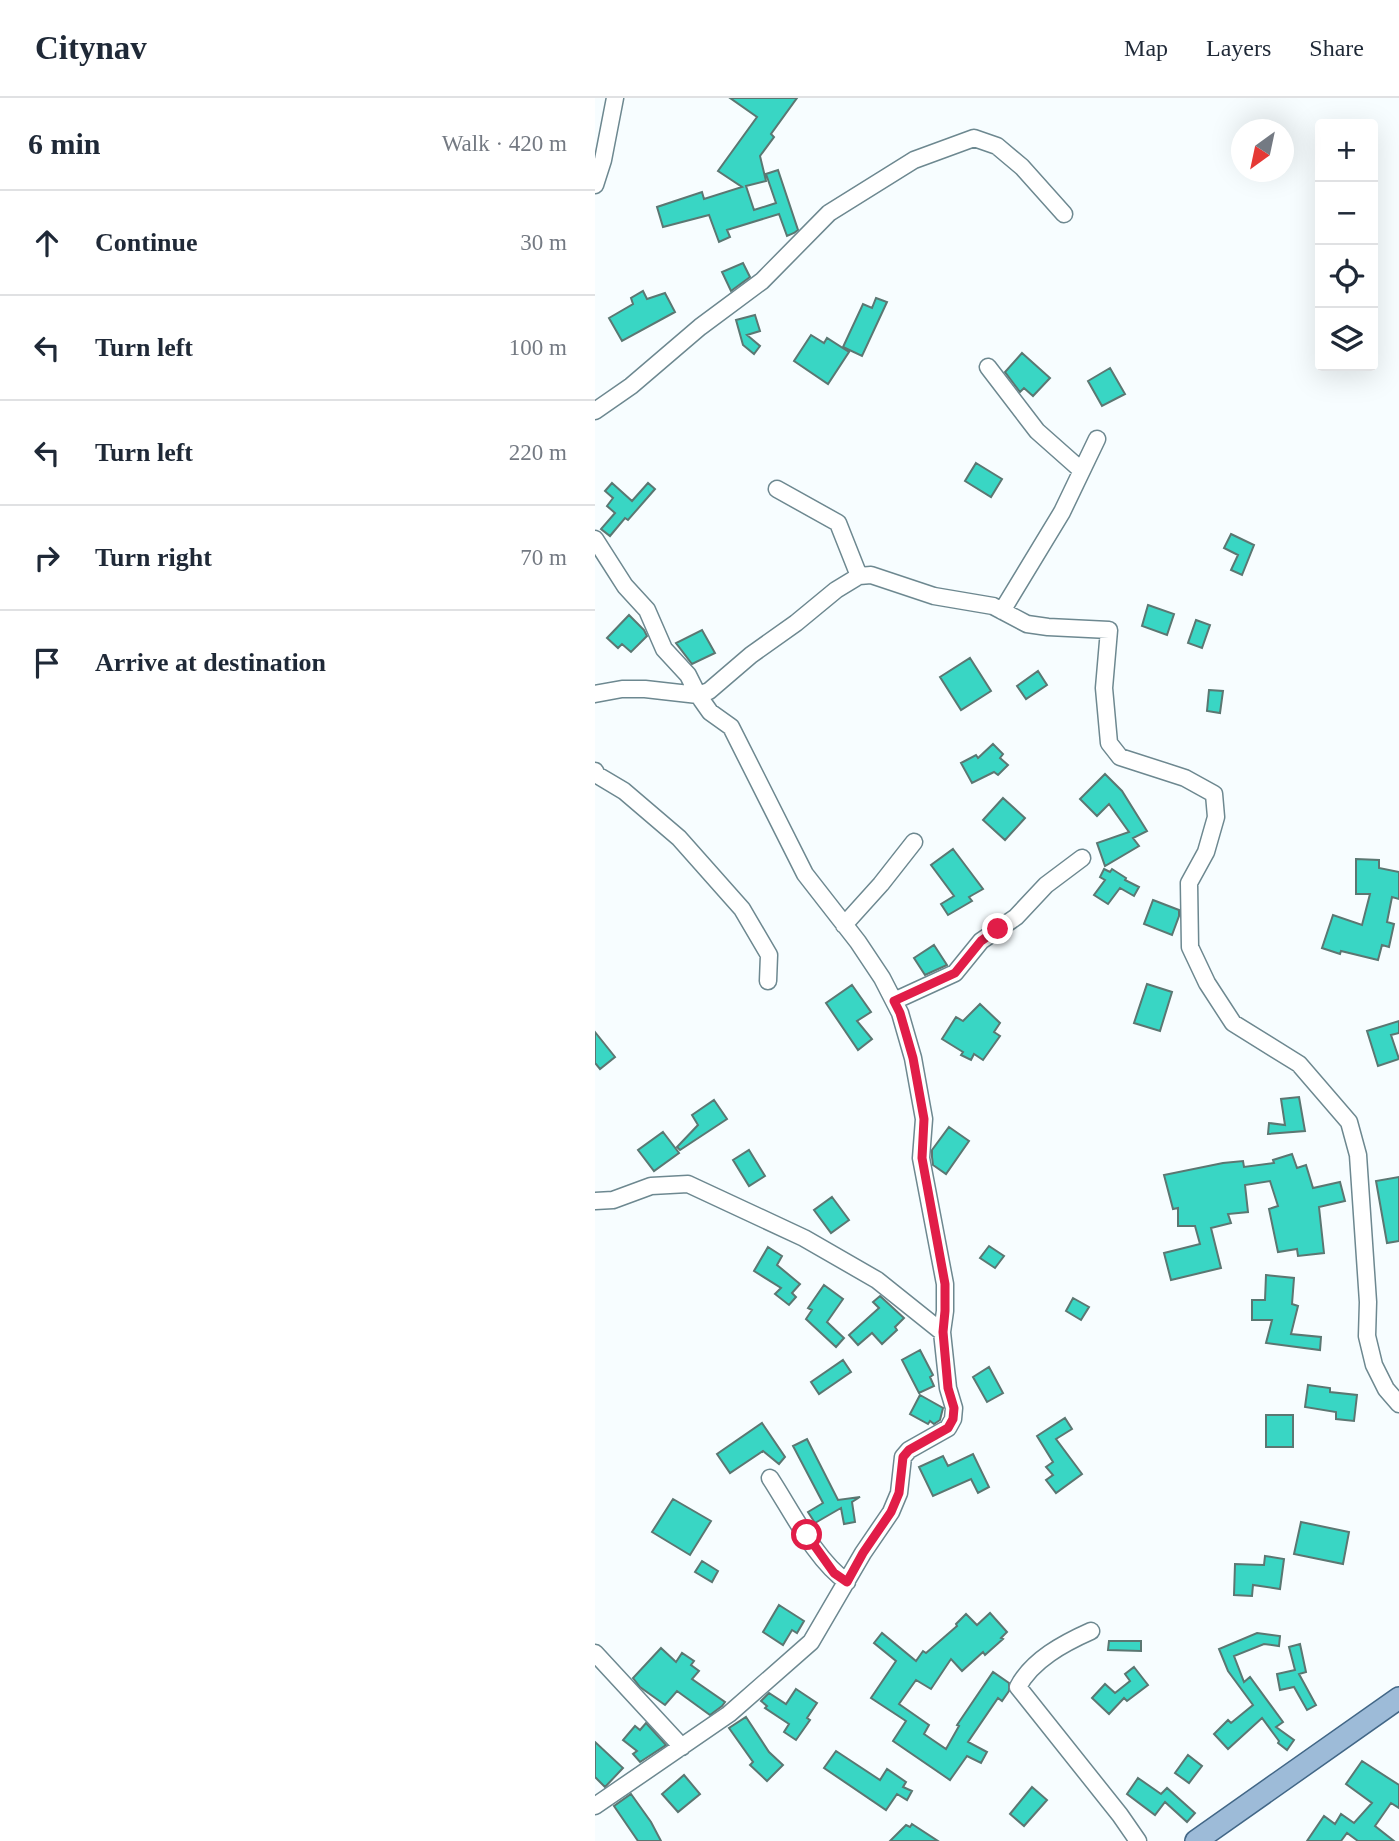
<!DOCTYPE html>
<html lang="en">
<head>
<meta charset="utf-8">
<style>
	:root { --surface:#fff; --page:#f2f2f3; --text:#1f2937; --muted:#747a83; --line:#e0e1e3 }
	body { margin:0; font-family:Georgia,serif; background:var(--page); color:var(--text) }
	.controls { position:absolute; right:21px; top:21px; display:grid; overflow:hidden; border-radius:7px; box-shadow:0 7px 28px #0002 }
	.controls button { width:63px; height:63px; display:grid; place-items:center; padding:0; border:0; border-bottom:2px solid var(--line); background:var(--surface); color:var(--text); font:35px sans-serif }
	.compass { position:absolute; left:636px; top:21px; width:63px; height:63px; border-radius:50%; background:var(--surface); box-shadow:0 7px 28px #0002; rotate:213deg }
	.stop { position:absolute; width:21px; height:21px; margin:-16px; border:5px solid #e11d48; border-radius:50%; background:#fff }
	.stop.end { background:#e11d48; border-color:#fff; box-shadow:0 2px 7px #0008 }
	.list { margin:0; padding:0; list-style:none }
	h2 { display:flex; justify-content:space-between; align-items:center; height:91px; margin:0; padding:0 28px; font-size:30px }
	h2 small { font-size:23px; font-weight:400; color:var(--muted) }
	.list li { display:grid; grid-template-columns:46px 1fr auto; gap:21px; align-items:center; box-sizing:border-box; height:105px; padding:0 28px; border-top:2px solid var(--line) }
	.list b { display:block; font-size:26px; white-space:nowrap }
	.list em { font-size:23px; font-style:normal; color:var(--muted) }
	.icon { flex:none; width:38px; height:38px; fill:none; stroke:currentColor; stroke-width:2; stroke-linecap:round; stroke-linejoin:round }
	.map { position:relative; flex:none; width:804px; height:1743px; overflow:hidden }
	header { display:flex; align-items:center; gap:42px; box-sizing:border-box; height:98px; padding:0 35px; background:var(--surface); border-bottom:2px solid var(--line) }
	header strong { font-size:33px }
	nav { display:flex; gap:38px; margin-inline-start:auto; font-size:24px }
	main { display:flex }
	aside { flex:1; background:var(--surface) }
	.map>svg:first-child { display:block }
</style>
</head>
<body>
<header>
<strong>Citynav</strong>
<nav><a>Map</a><a>Layers</a><a>Share</a></nav>
</header>
<main>
<aside>
<h2>6 min<small>Walk · 420 m</small></h2>
<ul class="list">
<li><svg class="icon" aria-label="ahead" viewBox="0 0 24 24"><path d="M12 20V5M6 11l6-6 6 6"/></svg><div><b>Continue</b></div><em>30 m</em></li>
<li><svg class="icon" aria-label="left" viewBox="0 0 24 24"><path d="M17 20v-9H6M10 6l-5 5 5 5"/></svg><div><b>Turn left</b></div><em>100 m</em></li>
<li><svg class="icon" aria-label="left" viewBox="0 0 24 24"><path d="M17 20v-9H6M10 6l-5 5 5 5"/></svg><div><b>Turn left</b></div><em>220 m</em></li>
<li><svg class="icon" aria-label="right" viewBox="0 0 24 24"><path d="M7 20v-9h11M14 6l5 5-5 5"/></svg><div><b>Turn right</b></div><em>70 m</em></li>
<li><svg class="icon" aria-label="arrive" viewBox="0 0 24 24"><path d="M6 21V4h12l-3 4 3 4H6"/></svg><div><b>Arrive at destination</b></div></li>
</ul>
</aside>
<div class="map">
<svg width="804" height="1743" viewBox="0 0 804 1743">
	<rect width="100%" height="100%" fill="#f7fdff"/>
	<!-- building -->
	<path fill="#39d6c4" stroke="#5b7772" stroke-width="2" d="M135 0H202L176 36 179 39 165 58 171 83 151 88 159 112 181 105 171 76 183 72 203 132 199 135 192 138 184 116 132 132 135 139 124 144 114 117 68 129 62 109 107 94 109 101 147 89 123 73 162 19Z
		M148 165 155 179 136 193 127 174Z
		M48 193 52 201 70 195 80 214 27 243 14 220 38 206 36 200Z
		M281 200 292 204 267 258 248 249 268 206 277 210Z
		M160 217 165 233 152 237 165 248 159 256 148 247 141 222Z
		M216 237 229 245 232 240 254 254 233 286 199 263Z
		M427 255 455 280 438 298 429 290 425 294 410 274Z
		M515 270 530 296 507 308 493 283Z
		M381 365 407 381 396 399 370 383Z
		M17 385 37 403 53 385 60 391 33 422 30 420 15 438 6 431 20 415 12 408 18 400 10 393Z
		M636 436 659 447 647 477 636 472 643 457 629 450Z
		M553 507 579 516 572 537 547 528Z
		M34 517 49 532 52 538 36 554 27 546 23 550 12 540Z
		M601 522 615 527 607 550 593 545Z
		M107 532 120 555 97 566 81 545Z
		M375 560 396 593 366 612 345 579Z
		M443 573 452 587 431 601 422 588Z
		M614 592 628 593 625 615 612 613Z
		M398 646 408 656 405 660 413 667 403 677 399 674 377 685 366 665 381 657 383 660Z
		M510 676 527 693 552 733 538 740 544 748 510 768 502 745 534 734 514 706 502 718 485 701Z
		M408 700 430 720 410 742 388 722Z
		M358 751 388 791 374 799 377 803 353 817 346 806 359 798 336 767Z
		M761 761 784 762V770L804 774V801L797 799 792 824 799 826 794 849 787 847 783 862 746 853 745 856 727 850 738 817 767 827 775 796H761Z
		M509 771 515 774 517 771 531 780 530 782 544 789 539 798 525 790 513 806 499 797 510 782 505 779Z
		M558 802 584 812V818L577 837 549 826Z
		M339 847 352 867 330 877 319 860Z
		M552 886 577 894 565 933 539 925Z
		M257 887 276 914 262 923 277 941 263 952 231 905Z
		M385 906 405 925 399 934 405 938 388 962 379 956 376 962 366 957 368 954 347 941 361 919 368 923Z
		M804 923V935L796 937 804 961 783 968 772 933Z
		M0 934 20 959 5 971 0 965Z
		M704 999 710 1033 673 1036 674 1025 690 1027 686 1001Z
		M119 1002 132 1021 85 1052 82 1049 103 1027 97 1017Z
		M354 1029 374 1043 351 1076 338 1067 337 1059V1052Z
		M68 1034 84 1055 59 1073 43 1052Z
		M154 1052 170 1078 154 1088 138 1062Z
		M697 1056 702 1070 711 1067 718 1090 745 1084 750 1103 724 1109 729 1155 703 1158 702 1151 683 1154 674 1111 683 1108 675 1083 650 1087 653 1114 633 1116 636 1125 616 1130 626 1170 576 1182 569 1155 605 1146 600 1128H583V1110L578 1111 569 1077 628 1065 648 1063 649 1069 679 1065 678 1062Z
		M804 1079V1143L792 1145 781 1083Z
		M237 1099 254 1122 236 1135 219 1112Z
		M394 1148 409 1158 400 1170 385 1160Z
		M173 1149 187 1158 182 1167 205 1186 197 1195 201 1199 194 1207 180 1196 186 1190 159 1173Z
		M671 1177 699 1180 697 1206 703 1208 696 1236 726 1239 725 1252 671 1245 677 1222H657V1202H670Z
		M229 1187 248 1201 232 1224 249 1240 241 1249 211 1221 217 1212 213 1210Z
		M285 1198 309 1220 300 1229 302 1232 287 1246 277 1235 263 1247 254 1237 284 1210 278 1204Z
		M478 1200 494 1209 486 1222 471 1213Z
		M325 1252 338 1277 335 1279 339 1288 324 1295 307 1262Z
		M248 1262 256 1274 224 1296 216 1284Z
		M394 1269 408 1295 392 1304 378 1279Z
		M713 1287 735 1290V1294L762 1297 759 1323 741 1321V1314L710 1309Z
		M325 1297 348 1310 345 1322 339 1326 335 1323 333 1326 315 1316Z
		M671 1317H698V1349H671Z
		M470 1320 477 1331 461 1341 487 1376 461 1395 451 1382 458 1377 451 1369 458 1364 442 1338Z
		M167 1325 190 1359 184 1366 168 1353 135 1375 122 1356Z
		M212 1341 243 1402 265 1399 257 1404 260 1424 249 1426 246 1410 220 1425 213 1414 228 1405 198 1348Z
		M378 1356 394 1389 383 1395 376 1381 338 1398 324 1369 348 1358 353 1368Z
		M78 1401 116 1423 95 1457 57 1434Z
		M706 1424 754 1434 748 1466 699 1456Z
		M670 1458 689 1461 685 1491 658 1487 657 1498 639 1497 640 1466 669 1467Z
		M107 1463 123 1473 117 1484 100 1474Z
		M184 1507 209 1523 202 1535 197 1532 188 1547 168 1534Z
		M395 1515 412 1534 406 1540 408 1541 390 1557 388 1554 367 1573 356 1561 336 1591 321 1582 304 1606 334 1627 329 1636 351 1651 364 1628 362 1627 398 1574 414 1585V1593L407 1603 403 1600 373 1644 392 1654 386 1665 372 1658 355 1682 298 1643 311 1623 276 1600 301 1563 279 1545 287 1535 321 1563 328 1553 331 1555 362 1528 361 1526 371 1516 382 1527Z
		M662 1535 685 1538 684 1548 669 1546 639 1558 649 1584 655 1579 688 1624 681 1629 699 1642 692 1652 683 1645 684 1643 667 1620 633 1651 619 1636 633 1622 636 1625 658 1607 633 1573 624 1551Z
		M514 1543H546V1553L513 1552Z
		M705 1546 711 1574 704 1576 721 1607 712 1612 699 1589 685 1592 682 1576 700 1572 694 1549Z
		M66 1550 81 1564 87 1555 99 1563 96 1567 104 1573 97 1581 130 1604 127 1608 115 1617 82 1593 70 1607 45 1589 38 1580Z
		M539 1569 553 1587 532 1603 529 1600 514 1616 497 1600 510 1586 520 1595 535 1583 530 1576Z
		M201 1591 222 1605 212 1620 215 1622 201 1642 189 1634 194 1626 170 1610 172 1608 166 1603 174 1595 191 1606Z
		M151 1619 174 1654 188 1667 172 1683 155 1667 158 1664 134 1630Z
		M51 1625 71 1647 45 1664 38 1656 42 1653 28 1642 40 1628 45 1632Z
		M0 1644 28 1670 10 1689 0 1679Z
		M241 1653 285 1682 292 1671 311 1684 308 1689 317 1693 312 1702 302 1696 291 1712 229 1670Z
		M593 1657 607 1668 594 1685 580 1675Z
		M767 1663 804 1687V1710L796 1705 780 1728 799 1743H763L752 1735 746 1743H712L729 1718 740 1726 746 1716 759 1725 777 1705 751 1686Z
		M89 1677 105 1696 83 1714 67 1696Z
		M543 1680 566 1696 572 1690 600 1715 592 1724 570 1704 560 1717 532 1696Z
		M437 1689 452 1702 429 1728 415 1716Z
		M36 1696 56 1724 66 1743H43L19 1708Z
		M317 1726 343 1743H295L311 1727 315 1729Z"/>
	<g fill="none" stroke-linecap="round" stroke-linejoin="round">
		<defs>
			<path id="minor" d="M0 87 8 62 20 0
				M393 269 442 333 486 372
				M0 313 36 288 105 229 167 183 234 115 319 62 379 40 402 48 427 69 469 116
				M182 391 243 425 264 478
				M0 441 30 488 52 512 69 551 93 577 103 597 114 593 156 557 201 525 241 492 264 478 276 477 339 498 398 508 432 526 453 529 514 532 509 590 514 645 525 659 590 680 619 696 621 719 611 754 594 785 595 849 612 885 638 925 704 966 754 1024 763 1057 773 1204 772 1238 779 1267 791 1291 804 1306
				M407 513 467 414 502 341
				M0 596 27 591H50L103 597 115 614 136 629 210 776 263 844 287 880 305 915 318 960 329 1021 326 1060 350 1186V1213L347 1234 353 1290 359 1310 358 1321 353 1330 314 1352 308 1359 304 1395 296 1414 268 1455 216 1544 134 1616 0 1708
				M0 673 2 677 29 693 84 740 147 811 174 857 173 883
				M249 827 286 786 319 744
				M299 903 360 875 386 843 421 819 451 787 487 760
				M0 1103 18 1102 56 1088 93 1086 209 1140 282 1182 347 1234
				M175 1380C196 1412 221 1463 252 1484
				M496 1533C469 1545 437 1562 423 1589L525 1717 543 1743
				M0 1555 87 1649"/>
			<path id="major" d="M601 1743 804 1600"/>
		</defs>
		<!-- minor casing -->
		<use href="#minor" stroke="#6d8890" stroke-width="19"/>
		<!-- major casing -->
		<use href="#major" stroke="#426787" stroke-width="24"/>
		<!-- minor -->
		<use href="#minor" stroke="#fff" stroke-width="16"/>
		<!-- major -->
		<use href="#major" stroke="#9dbbd8" stroke-width="21"/>
	</g>
	<g fill="none" stroke-linecap="round" stroke-linejoin="round">
		<!-- route -->
		<path stroke="#e11d48" stroke-width="9" d="M212 1437 239 1475 252 1484 268 1455 296 1414 304 1395 308 1359 314 1352 353 1330 358 1321 359 1310 353 1290 348 1234 350 1213V1186L327 1060 329 1021 318 960 305 915 299 903 360 875 386 843 403 831"/>
	</g>
</svg>
<div class="controls">
<button>+</button>
<button>−</button>
<button><svg class="icon" aria-label="locate" viewBox="0 0 24 24"><circle cx="12" cy="12" r="6"/><path d="M12 2v4M12 18v4M2 12h4M18 12h4"/></svg></button>
<button><svg class="icon" aria-label="layers" viewBox="0 0 24 24"><path d="M12 4l9 5-9 5-9-5zM3 14l9 5 9-5"/></svg></button>
</div>
<svg class="compass" viewBox="-18 -18 36 36"><path d="M0-13l5 13h-10z" fill="#e53935"/><path d="M0 13l5-13h-10z" fill="#747a83"/></svg>
<div class="stop" style="left:212px;top:1437px"></div>
<div class="stop end" style="left:403px;top:831px"></div>
</div>
</main>
</body>
</html>
